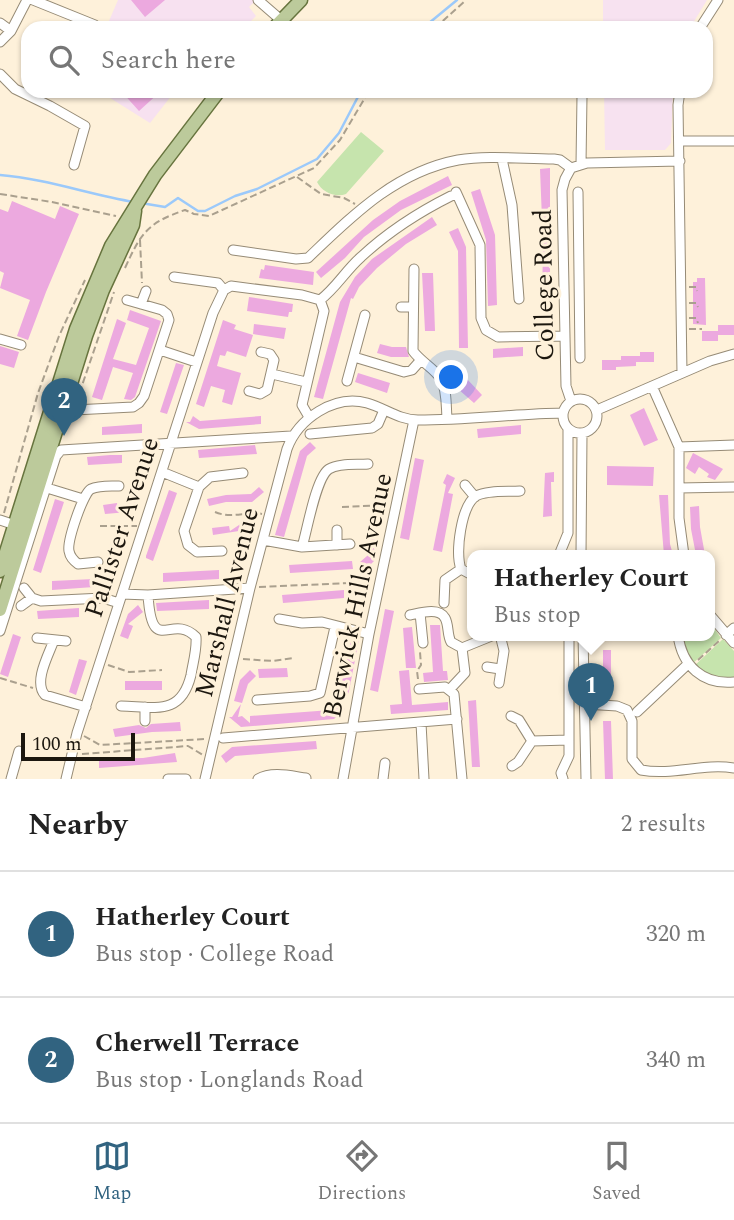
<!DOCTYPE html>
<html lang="en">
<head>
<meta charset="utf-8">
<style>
	:root { --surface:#fff; --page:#f6f6f6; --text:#222; --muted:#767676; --line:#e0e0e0; --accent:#316380 }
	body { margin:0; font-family:Spectral,serif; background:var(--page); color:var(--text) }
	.scale { position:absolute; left:21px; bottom:18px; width:114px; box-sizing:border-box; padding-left:7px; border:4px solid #1c170f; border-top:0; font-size:19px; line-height:24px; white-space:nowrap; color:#1c170f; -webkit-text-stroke:5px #fef1da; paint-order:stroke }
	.you { position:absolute; left:452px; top:378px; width:24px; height:24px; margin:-18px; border:5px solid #fff; border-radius:50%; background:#1a73e8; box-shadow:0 0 0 10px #1a73e833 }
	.badge { display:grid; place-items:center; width:46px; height:46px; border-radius:50%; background:var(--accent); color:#fff; font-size:23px; font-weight:700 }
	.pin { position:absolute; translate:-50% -58px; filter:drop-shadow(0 2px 4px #0008) }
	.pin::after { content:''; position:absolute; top:37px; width:24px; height:21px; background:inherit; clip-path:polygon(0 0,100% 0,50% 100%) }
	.popup { position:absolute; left:467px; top:550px; width:248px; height:91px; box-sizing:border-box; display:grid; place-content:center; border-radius:14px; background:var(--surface); filter:drop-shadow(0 2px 5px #0005); font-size:23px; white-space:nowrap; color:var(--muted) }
	.popup b { font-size:26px; color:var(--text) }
	.popup::after { content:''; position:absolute; left:50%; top:100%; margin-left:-14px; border:14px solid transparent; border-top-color:var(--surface) }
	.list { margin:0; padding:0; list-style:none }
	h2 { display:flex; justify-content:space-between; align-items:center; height:91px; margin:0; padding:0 28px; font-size:30px }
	h2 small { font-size:23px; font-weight:400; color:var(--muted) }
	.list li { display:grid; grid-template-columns:46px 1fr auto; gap:21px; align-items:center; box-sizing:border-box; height:126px; padding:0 28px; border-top:2px solid var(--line) }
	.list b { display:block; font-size:26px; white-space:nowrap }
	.list p { margin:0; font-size:23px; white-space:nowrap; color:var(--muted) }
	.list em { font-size:23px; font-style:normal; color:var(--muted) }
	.icon { flex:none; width:38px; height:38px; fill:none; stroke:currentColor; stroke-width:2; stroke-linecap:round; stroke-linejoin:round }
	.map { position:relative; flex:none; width:734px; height:779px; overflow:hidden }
	.search { position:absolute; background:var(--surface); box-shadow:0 2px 5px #0004; left:21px; right:21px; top:21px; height:77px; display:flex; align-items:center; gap:18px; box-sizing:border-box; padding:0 24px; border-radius:21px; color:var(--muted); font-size:26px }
	.sheet { height:343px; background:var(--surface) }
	nav { display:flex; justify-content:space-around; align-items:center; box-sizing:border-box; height:98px; border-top:2px solid var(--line); background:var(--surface); font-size:19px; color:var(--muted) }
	nav a { display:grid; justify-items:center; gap:4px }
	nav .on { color:var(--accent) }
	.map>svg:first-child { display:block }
</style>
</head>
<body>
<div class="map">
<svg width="734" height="779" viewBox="0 0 734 779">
	<rect width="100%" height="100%" fill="#fef1da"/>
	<!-- commercial -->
	<path fill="#f7e1f0" d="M118 0H256L249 7 256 16 244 28H106Z
		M99 91H175L150 123Z"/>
	<!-- education -->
	<path fill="#f7e2f0" d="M603 0H707L690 28H603Z
		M604 91H673L671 143 665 150H605Z"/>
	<!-- green -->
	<path fill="#c6e4ad" d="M361 132 384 151 346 194C335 198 322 192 317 182Z
		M710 622 721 638 692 664 686 655 681 635H710Z
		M723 639 734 651V678L732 679 714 677 694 666Z"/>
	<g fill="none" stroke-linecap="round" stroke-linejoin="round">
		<!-- stream -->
		<path stroke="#9bc9fa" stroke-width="2.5" d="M423 28 457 0
			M0 175C46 179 88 194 134 202
			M141 203 165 207 178 198 198 211H205L235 196 257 189 317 159 339 133 361 91"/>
	</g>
	<!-- building -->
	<path fill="#eca9df" d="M131 0H165L145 17Z
		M121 91H161L139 111Z
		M550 168V301H542L543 245 540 169Z
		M448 176 452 185 401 210 364 237 345 258 321 278 316 272 373 220 400 201Z
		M480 189 495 235 497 305 488 306 486 240 471 192Z
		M12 201 55 219 60 206 79 214 46 292 28 340 17 336 30 300 0 288 4 273 0 271V209L8 212Z
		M432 217 437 225 406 244 377 268 359 287 353 299 351 298 323 399 314 397 340 302 355 277 372 259Z
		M458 228 466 247 468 348H459L458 251 449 232Z
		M265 265 314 272 313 285 259 278 261 269 264 270Z
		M422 273H433L435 331H425Z
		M697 278H705L706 325 693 324V282H697Z
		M249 297 293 304 292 312H289L288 317 247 311Z
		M130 310 161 321 135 397 131 400 124 399 133 373 113 367 102 400 92 397 117 319 126 323 113 359 136 365 149 328 127 320Z
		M223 320 236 325 234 329 253 335 246 357 227 351 225 356 220 355 217 366 241 373 232 405 222 402 225 390 211 386 204 407 196 404Z
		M254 324 286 328 284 339 253 334Z
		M718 325H734V335H718V341H702V331H718Z
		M380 344 392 347H406L409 357H391L377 353Z
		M0 346 19 352 14 368 0 364Z
		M523 347V356L493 358V349Z
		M640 352H654V362H636V366L616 367V370H602V360H621V356H640Z
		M176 363 184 365 167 414 160 412Z
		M453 364 482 395 474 403 458 389 460 387 447 372Z
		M358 373 390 383 387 393 355 382Z
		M644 408 658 440 644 446 630 415Z
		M193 416 200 421 261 416V424L199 429 186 422H190Z
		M142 424V433L102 435V427Z
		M521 425V434L478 438 477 429Z
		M310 442 316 448 307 456 284 537 275 535 300 451Z
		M255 445 257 454 199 458 198 450Z
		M693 453 723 469 715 480 707 477 709 474 699 467 695 474 686 468Z
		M110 455H122V463L88 465 87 457Z
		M415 458 424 460 409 540 400 538Z
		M607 466 654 467 653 486 607 485Z
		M554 472V482H551L552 516 543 517 545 473Z
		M447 474 455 478 448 493 453 494 442 552 433 550 446 485 443 483Z
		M259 487 264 492 252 502H226L209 506 207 499 226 495 251 494Z
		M169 490 177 493 153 561 146 558V556Z
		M659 495H668L670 544 673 555H664Z
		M133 497 138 503 128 512 105 514 103 505 117 503 118 509Z
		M55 499 64 502 41 573 33 570Z
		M699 506 700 527 705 555H696L691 529 690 507Z
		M242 523 251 536 246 541 239 531 213 535 212 528 229 526 230 531Z
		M371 536 379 538 375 560 366 569 360 562 367 556Z
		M352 561 353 569 290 573 289 565Z
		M219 570V579L163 582V573Z
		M94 579V587L52 590V581Z
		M344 590V598L283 603 282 595Z
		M209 600V609L157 611 156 603Z
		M138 605 143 612 128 624 133 626 128 639 120 636 128 614Z
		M79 608V617L38 619 37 611Z
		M385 609 394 611 378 692 370 690Z
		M430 625H440L443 671H447L448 680 424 682 423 673 433 672Z
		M412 627 416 668H406L403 628Z
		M13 634 21 637 8 677 0 674Z
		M352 637 359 639 349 691 347 697H345L339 695Z
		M603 650H611V689L603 690Z
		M79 659 87 661 76 695 69 692Z
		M287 668 288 677 259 678 258 669Z
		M250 670 256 676 248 684 242 703 234 701 240 680Z
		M409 670 412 705 448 702V710L391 714 390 705 402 704 399 671Z
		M125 681H162V690H125Z
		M476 700 480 767H472L468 701Z
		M339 703 345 709 334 719 241 727 229 717H232L241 704 238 717 242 716 250 723V716L331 710Z
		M603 721H611L613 779H605Z
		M180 722 181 731 152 732 115 737 113 729 139 725 146 728 151 724Z
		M316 741 317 749 235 756 226 763 221 756 232 747Z
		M175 753 177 762 99 768V759L143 758Z"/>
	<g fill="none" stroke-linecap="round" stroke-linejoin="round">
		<defs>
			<path id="minor" d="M33 0 95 25
				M258 0 281 20
				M0 23 11 31
				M700 28 718 0
				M0 42 11 31 27 0
				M0 74 15 89 50 106 85 126 74 165
				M680 91 678 105 682 373
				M679 141H734
				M502 159 512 205 519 299
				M581 164 582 96
				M571 168 565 179 562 190 566 386 571 401
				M571 168 587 163 680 161
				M456 192 480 245 481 318 486 330 498 337 565 336
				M578 192 580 358
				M233 250 296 259 308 258C352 216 395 172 458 160 488 155 523 159 554 159L560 160 571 168
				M414 269 413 351C421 362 434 368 441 379 447 390 446 406 447 418
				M174 277 218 283 224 290 231 286 302 295 320 300
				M141 304 146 291
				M401 307H413
				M0 339 21 345
				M160 350 196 362
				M354 357 404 372 412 370 420 361
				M272 374 306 382
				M347 381 365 315
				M652 386 679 447V518L684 555
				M249 391 260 394 267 390 274 360 270 354 261 352
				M563 416a17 17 0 1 1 34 0a17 17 0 1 1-34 0Z
				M74 410 133 407 139 403 144 396 169 320 167 314 162 310 127 300
				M597 410 710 361 734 354
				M309 417 302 405 324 311 320 300C336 288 346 270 361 257 389 231 417 213 451 196
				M310 434 372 428 378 424 384 410
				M679 447 734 445
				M162 472 199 487
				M465 485 475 497
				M47 488 83 499
				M679 488 734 487
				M0 520 18 526
				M337 530V545
				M263 540 302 547 350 544
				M302 547C307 531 316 477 329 469 339 463 356 465 368 464
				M222 551 197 552 188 545 184 531 199 487 210 477 243 473
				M559 555 568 533V428
				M581 555 582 434
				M98 562 78 564C73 560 70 557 69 551 67 541 83 493 91 489 99 485 111 486 119 486
				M472 575 461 569C455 553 461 506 476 496 487 490 508 492 520 491
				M24 588 32 598
				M122 594 148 595 250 588
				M444 603 445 580 461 569
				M21 606 32 598 41 601 103 598 119 603
				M420 613 423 643
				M410 615C420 613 439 607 445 618 449 625 447 635 451 642L462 648 494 635
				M710 615 734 643
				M279 619 302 623 322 622 369 634
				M0 631 56 456 61 450 291 436
				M583 635 586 779
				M678 635C682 666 703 685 734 682
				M726 635 734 628
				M37 638 66 641
				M54 640C49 654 33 682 45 695L86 707
				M487 667 500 669
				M499 683 504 651 500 635
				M419 689 445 687 454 694 462 779
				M450 689 465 673 462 648
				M257 700 310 696 320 693 335 627
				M585 704 617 706 627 710 632 721V759L641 770C673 776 702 763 734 768
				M121 706C156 707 181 716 191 675 193 662 197 650 196 637 171 612 152 658 148 595
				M637 712 688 664
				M511 716 519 720 532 741 518 762 512 766
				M145 721V707
				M421 723 424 779
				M223 738 457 719
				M532 741 569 740
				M11 779 19 751
				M66 779 77 733 213 313 224 290
				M168 779H186
				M205 779 250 588 287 449C298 419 334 394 367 403 385 408 399 420 418 420 466 420 514 414 562 413
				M258 779C272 771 291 776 306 778
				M343 779 369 634 414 420
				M383 779 385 763
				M563 779 561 773 569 756V635"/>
			<path id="major" d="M274 28 301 0
				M0 571 76 329 111 246 155 175 219 91
				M0 610 86 336 103 290 133 225 135 211"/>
		</defs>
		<!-- minor casing -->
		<use href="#minor" stroke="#968b76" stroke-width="11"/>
		<!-- major casing -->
		<use href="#major" stroke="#67743e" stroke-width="15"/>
		<!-- path -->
		<path stroke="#aaa08e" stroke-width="2" stroke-dasharray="7 3.5" stroke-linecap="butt" d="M435 28 466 0
			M297 177 321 194 344 198 355 204
			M0 194 52 202 116 216
			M140 240 142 283
			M125 268C141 233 147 223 185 210L194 214 209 216 314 168 340 140 369 91
			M689 287H696L697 291
			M689 303H696L698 307
			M689 318H696L698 323
			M689 329H702
			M76 403 114 292
			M342 507 386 505
			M215 512C231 519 246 511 262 514
			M4 513 38 393 59 336 85 280
			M100 526H137
			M259 587 373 582
			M243 659 273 661 294 658
			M698 660 720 640
			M108 665 129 672 162 670
			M0 678 33 688
			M418 679 417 671 421 665 420 652
			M84 736 100 745 206 739
			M82 754 188 746 203 755"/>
		<!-- minor -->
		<use href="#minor" stroke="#fff" stroke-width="9"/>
		<!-- major -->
		<use href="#major" stroke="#bcca9b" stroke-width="12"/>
	</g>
	<g text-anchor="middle" stroke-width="6" stroke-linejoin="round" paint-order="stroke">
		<!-- street labels -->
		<g font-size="26" fill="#1c170f" stroke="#fef1da">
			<text transform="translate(543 285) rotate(-91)" y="9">College Road</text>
			<text transform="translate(121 527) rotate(-72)" y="9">Pallister Avenue</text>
			<text transform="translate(357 595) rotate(-78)" y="9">Berwick Hills Avenue</text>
			<text transform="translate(226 602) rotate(-76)" y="9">Marshall Avenue</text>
		</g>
	</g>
</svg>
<div class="scale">100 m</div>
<div class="you"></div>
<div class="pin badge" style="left:591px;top:721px">1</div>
<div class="popup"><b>Hatherley Court</b>Bus stop</div>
<div class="pin badge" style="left:64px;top:436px">2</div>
<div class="search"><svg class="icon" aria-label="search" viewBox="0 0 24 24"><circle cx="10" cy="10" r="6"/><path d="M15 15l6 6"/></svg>Search here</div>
</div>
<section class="sheet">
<h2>Nearby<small>2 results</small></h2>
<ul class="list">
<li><span class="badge">1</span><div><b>Hatherley Court</b><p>Bus stop · College Road</p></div><em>320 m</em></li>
<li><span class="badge">2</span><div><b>Cherwell Terrace</b><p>Bus stop · Longlands Road</p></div><em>340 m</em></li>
</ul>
</section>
<nav>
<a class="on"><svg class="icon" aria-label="map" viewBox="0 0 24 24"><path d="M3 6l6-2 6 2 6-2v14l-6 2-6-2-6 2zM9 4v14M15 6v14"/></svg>Map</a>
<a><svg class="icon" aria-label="directions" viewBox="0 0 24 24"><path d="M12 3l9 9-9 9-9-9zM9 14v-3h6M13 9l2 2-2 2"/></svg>Directions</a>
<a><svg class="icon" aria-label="saved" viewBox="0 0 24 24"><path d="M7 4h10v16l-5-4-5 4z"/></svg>Saved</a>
</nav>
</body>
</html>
